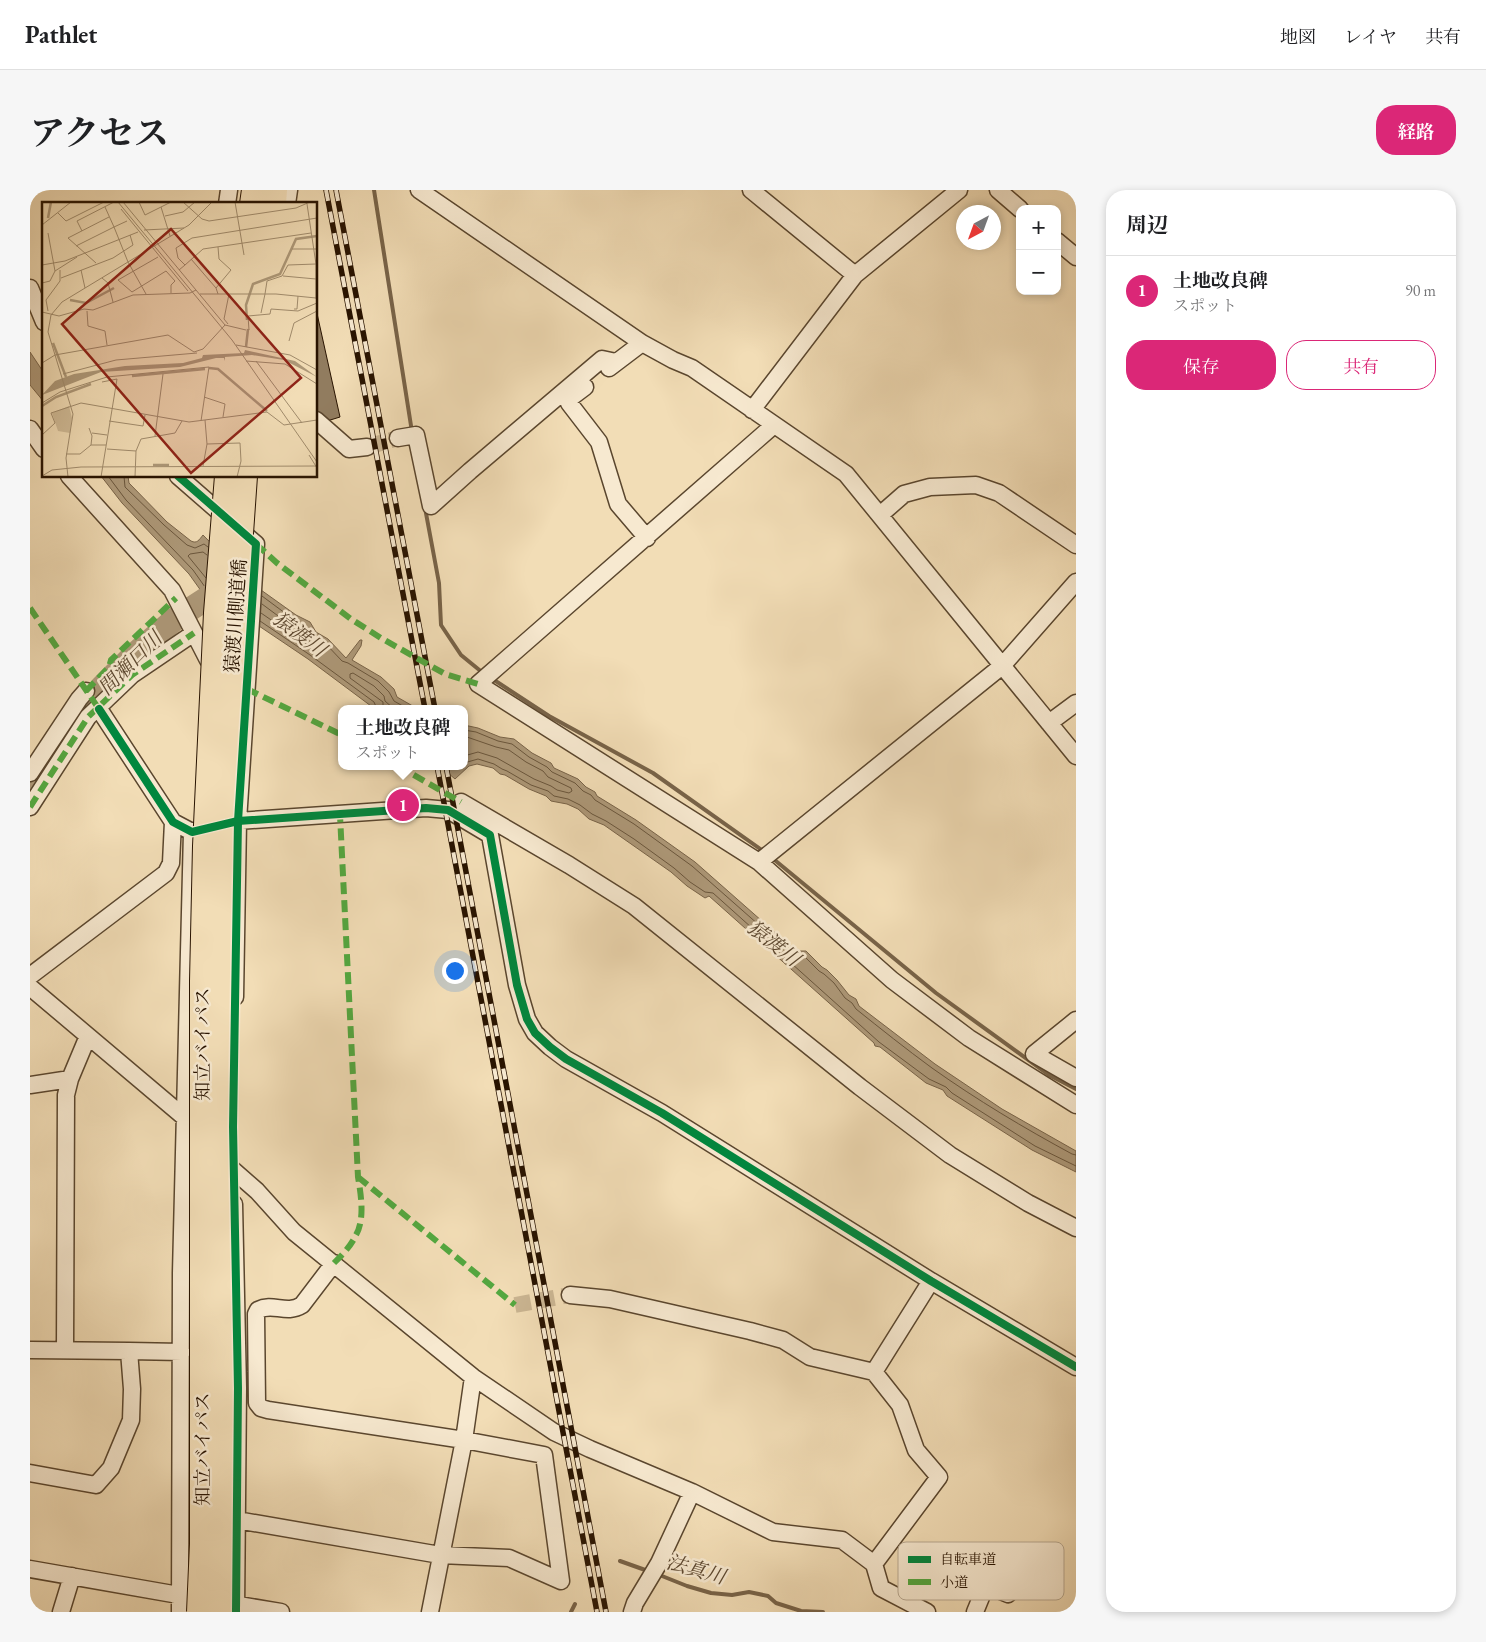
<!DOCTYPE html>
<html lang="ja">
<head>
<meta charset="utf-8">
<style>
	:root { --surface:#fff; --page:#f6f6f6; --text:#202124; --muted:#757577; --line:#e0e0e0; --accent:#db2777 }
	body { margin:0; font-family:"EB Garamond","Noto Serif JP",serif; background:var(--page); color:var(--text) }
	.controls { position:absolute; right:15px; top:15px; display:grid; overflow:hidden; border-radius:10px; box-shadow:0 2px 8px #0003 }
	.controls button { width:45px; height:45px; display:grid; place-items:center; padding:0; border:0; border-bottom:1px solid var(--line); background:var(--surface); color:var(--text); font:25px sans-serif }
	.compass { position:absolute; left:926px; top:15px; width:45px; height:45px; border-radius:50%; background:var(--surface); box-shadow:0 2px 8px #0003; rotate:221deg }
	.you { position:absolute; left:424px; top:780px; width:18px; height:18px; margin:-12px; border:4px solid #fff; border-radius:50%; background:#1a73e8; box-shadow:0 0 0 8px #1a73e833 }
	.badge { display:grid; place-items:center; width:32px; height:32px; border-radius:50%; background:var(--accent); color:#fff; font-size:16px; font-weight:700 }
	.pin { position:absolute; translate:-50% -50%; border:2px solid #fff; box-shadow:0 1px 5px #0006 }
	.popup { position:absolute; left:308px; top:515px; width:130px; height:65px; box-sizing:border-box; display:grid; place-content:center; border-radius:10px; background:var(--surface); filter:drop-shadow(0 1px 4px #0005); font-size:16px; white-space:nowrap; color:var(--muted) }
	.popup b { font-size:19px; color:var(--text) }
	.popup::after { content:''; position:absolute; left:50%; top:100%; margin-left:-10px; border:10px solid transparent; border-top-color:var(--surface) }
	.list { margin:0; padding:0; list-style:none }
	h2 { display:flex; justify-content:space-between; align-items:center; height:65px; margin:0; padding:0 20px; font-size:21px }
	h2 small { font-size:16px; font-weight:400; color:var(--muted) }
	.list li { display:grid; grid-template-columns:32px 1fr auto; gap:15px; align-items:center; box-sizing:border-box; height:70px; padding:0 20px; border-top:1px solid var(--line) }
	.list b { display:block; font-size:19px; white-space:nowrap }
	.list p { margin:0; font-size:16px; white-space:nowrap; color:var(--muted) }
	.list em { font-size:16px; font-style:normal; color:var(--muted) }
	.actions { display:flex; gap:10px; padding:15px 20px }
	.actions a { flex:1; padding:11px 0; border:1px solid var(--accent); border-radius:20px; text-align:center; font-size:18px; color:var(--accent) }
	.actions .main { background:var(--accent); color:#fff }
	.map { position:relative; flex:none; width:1046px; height:1422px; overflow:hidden; border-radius:20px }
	header { display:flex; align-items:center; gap:30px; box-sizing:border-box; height:70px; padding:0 25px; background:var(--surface); border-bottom:1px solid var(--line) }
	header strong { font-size:24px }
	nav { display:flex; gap:28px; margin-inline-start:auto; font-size:18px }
	.intro { display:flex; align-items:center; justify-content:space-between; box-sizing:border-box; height:120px; padding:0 30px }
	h1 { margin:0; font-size:35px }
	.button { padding:12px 22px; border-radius:20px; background:var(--accent); color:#fff; font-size:18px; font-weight:700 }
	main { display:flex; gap:30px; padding:0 30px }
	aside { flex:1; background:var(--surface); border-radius:20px; box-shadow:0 2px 8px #0003 }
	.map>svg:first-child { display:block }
</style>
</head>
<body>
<header>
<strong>Pathlet</strong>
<nav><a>地図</a><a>レイヤ</a><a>共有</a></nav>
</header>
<div class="intro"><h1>アクセス</h1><a class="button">経路</a></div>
<main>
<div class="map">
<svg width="1046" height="1422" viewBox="0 0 1046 1422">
	<rect width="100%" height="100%" fill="#f2ddb6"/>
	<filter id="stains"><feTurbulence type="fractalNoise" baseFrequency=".004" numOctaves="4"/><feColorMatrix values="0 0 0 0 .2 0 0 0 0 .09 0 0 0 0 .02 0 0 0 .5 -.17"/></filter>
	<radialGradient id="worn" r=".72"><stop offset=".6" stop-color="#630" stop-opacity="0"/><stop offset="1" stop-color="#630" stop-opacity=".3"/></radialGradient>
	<!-- water -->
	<path fill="#ad9878" stroke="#786348" d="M0 162 14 183V212L0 195Z
		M71 286H98L99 293 137 332 161 351C167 354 169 350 173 345L217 390 266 425 280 432 286 442 298 449 316 468 330 450H332L331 456 322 470 351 487 364 499 367 507 388 519H345L278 469 229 436 194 402 174 415 170 409 174 405 159 384 92 313Z
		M434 535 448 538 470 547 484 549 502 563 521 573 524 578 548 589 556 597 565 602 567 606 606 630 665 672 766 761H776L792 777 797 780 807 790 819 805 826 809 829 816 905 874 972 919 1046 961V982L1002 960 917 906 913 900 896 893 850 857 845 856 844 853 679 706 675 708 657 696 641 682 574 635 559 629 548 619 537 614 521 611 516 606 499 599 475 585 470 584 463 578 447 574 439 576 425 589 410 576H434Z"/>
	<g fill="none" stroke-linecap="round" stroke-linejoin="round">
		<!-- shore -->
		<path stroke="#6a563c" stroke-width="1" d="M78 286 96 310 163 380 175 397
			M94 286 95 297 134 335 157 355 165 358 174 354 178 357
			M176 388 158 366 160 364 173 362 177 365
			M232 406 263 429 277 437 283 445 295 453 312 471 318 473 348 491 359 502 364 511 378 519
			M231 423 276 454 279 453V451L273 442 259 434 232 414
			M230 431 280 465 344 512 347 519
			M353 519V512L320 488V484L323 483 344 496 354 506 355 511 364 519
			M434 540 446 542 468 551 482 554 499 567 517 577 522 582 545 593 553 601 561 605 565 610 604 634 662 676 763 765 774 766 789 781 794 784 804 793 815 808 822 813 826 819C851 839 876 859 902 878 947 910 994 938 1042 964L1046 965
			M434 546 466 557 479 560 496 572 513 581 518 587 541 598 542 601 539 603 527 600 521 596 504 589 467 568 448 562 434 566
			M434 573 448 569 464 574 472 579 477 581 501 595 518 601 524 606 538 609 550 615 562 624 576 631 604 649 644 678 660 692 675 702 683 703 849 852 899 889 916 897 922 903 1005 956 1046 976"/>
		<!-- stream -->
		<path stroke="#786348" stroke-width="4" d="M344 0 382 242
			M395 318 409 393 411 435 431 465 453 483
			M461 488 519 526 623 583 736 663
			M741 667 906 803 1019 885 1046 899
			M590 1371 618 1381
			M627 1384 657 1396 681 1403 702 1405 719 1402 738 1406 746 1413 771 1421 793 1422
			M541 1422 545 1414"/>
		<!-- river -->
		<path stroke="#ad9878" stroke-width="24" d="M0 599 72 497 105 464 145 429 199 394"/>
	</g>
	<!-- building -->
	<path fill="#917c5f" stroke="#281300" d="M286 119 310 227 297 231 286 222Z"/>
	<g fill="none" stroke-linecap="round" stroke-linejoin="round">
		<!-- minor-tunnel -->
		<path stroke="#cab592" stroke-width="16" stroke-dasharray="16 8" stroke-linecap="butt" d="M337 257 368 248
			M485 1115 540 1105"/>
		<defs>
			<path id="minor" d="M389 0 612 153 643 170 662 178 816 284 1046 566
				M721 0 825 85
				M968 0 990 19
				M197 14 199 0
				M257 14 259 0
				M1027 51 1046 67
				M0 98 14 132
				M579 178 612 153
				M555 197 539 209V213L569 252 588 314 617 348
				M722 220 825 85 929 0
				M286 230 319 259 337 257
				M744 235 448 494 729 672 862 790 939 848 1046 915
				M0 239 14 259
				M368 248 386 245 401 316 440 281 572 169 586 172
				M39 286 142 400 178 470 185 475
				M148 286 226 354 208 631 205 807
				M850 325 874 304 900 297 946 295 969 303 1046 355
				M69 519 143 632 162 642 208 631 396 618 418 620 460 645 487 795 497 829 505 843 520 857 536 869 632 923 901 1091 1046 1177
				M1019 533 1046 513
				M0 583 49 509 56 501
				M431 612 539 675 604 716 830 897 920 965 998 1013 1046 1038
				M0 617 58 527 102 485 164 443
				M729 672 972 476 1046 392
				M0 786 136 683 141 673 143 632
				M0 797 154 927 160 928
				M1046 830 1004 864 1046 888
				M0 895 40 889 58 846
				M154 968 203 980 227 1001 264 1042 443 1187 524 1242 560 1259 662 1302 743 1342 812 1350 844 1374 851 1398 897 1422
				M204 1014 208 1198 206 1422
				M540 1105 580 1109 720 1141 753 1150 780 1167 844 1182 870 1215 886 1260 909 1287 844 1374
				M0 1160 99 1161
				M35 1160 36 905 40 889
				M844 1182 901 1091
				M0 1283 66 1295 81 1278 101 1230 102 1199 99 1161 152 1162
				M207 1330 410 1365 479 1368 531 1391 514 1265 434 1250 238 1220 231 1218 227 1213 226 1124 228 1120C243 1112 256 1125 272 1115L304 1073
				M0 1379 160 1407
				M197 1413 251 1422
				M31 1422 42 1386
				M150 1422 151 1083 162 642
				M400 1422 434 1250 443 1187
				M602 1422 605 1413 629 1373 662 1302
				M945 1422 956 1395 978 1404 984 1398"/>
			<path id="highway" d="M222 14 224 0
				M244 14 245 0"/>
		</defs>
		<!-- minor casing -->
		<use href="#minor" stroke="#5a462e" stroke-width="19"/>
		<!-- highway casing -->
		<use href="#highway" stroke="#281300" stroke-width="26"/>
		<!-- minor -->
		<use href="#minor" stroke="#f7e9d0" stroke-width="16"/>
		<!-- highway -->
		<use href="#highway" stroke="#f2ddb6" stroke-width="24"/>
		<defs>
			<path id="rail" d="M296 0 395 519
				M306 0 405 519
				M407 576 567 1422
				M416 576 576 1422"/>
		</defs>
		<!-- rail casing -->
		<use href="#rail" stroke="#281300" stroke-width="5.5"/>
		<!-- rail -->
		<use href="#rail" stroke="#f7e9d0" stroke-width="4" stroke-dasharray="11" stroke-linecap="butt"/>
		<defs>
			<path id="highway-bridge" d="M169 1422 172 1354V791L175 656 186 423 197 286
				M189 1422 191 1354 194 661 198 529 215 286"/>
		</defs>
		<!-- highway-bridge casing -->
		<use href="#highway-bridge" stroke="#281300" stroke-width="26" stroke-linecap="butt"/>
		<!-- highway-bridge -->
		<use href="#highway-bridge" stroke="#f2ddb6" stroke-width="24"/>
		<!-- quiet -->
		<path stroke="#53a840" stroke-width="6" stroke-dasharray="12 6" stroke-linecap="butt" d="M226 354 247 373 321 429 351 448 415 484 448 494
			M0 418 69 519
			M217 499 312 545
			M56 501 79 477 81 470 146 408
			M368 576 431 612
			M0 617 58 527 102 485 164 443
			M328 987 485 1115
			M304 1073C312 1065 321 1056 326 1045 335 1029 331 1005 328 987L310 625"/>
		<defs>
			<path id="cycleway" d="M148 286 226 354 208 631 203 937 208 1198 206 1422
				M69 519 143 632 162 642 208 631 396 618 418 620 460 645 487 795 497 829 505 843 520 857 536 869 632 923 901 1091 1046 1177"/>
		</defs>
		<!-- cycleway casing -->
		<use href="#cycleway" stroke="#f7e9d0" stroke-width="11"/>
		<!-- cycleway -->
		<use href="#cycleway" stroke="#00873e" stroke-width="8"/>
	</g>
	<g text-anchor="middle" stroke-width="5" stroke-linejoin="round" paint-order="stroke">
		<!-- street labels -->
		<g font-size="19" fill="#281300" stroke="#f7e9d0">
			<text transform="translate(205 426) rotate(-86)" y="7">猿渡川側道橋</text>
			<text transform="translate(172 854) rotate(-90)" y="7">知立バイパス</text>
			<text transform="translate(172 1259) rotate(-90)" y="7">知立バイパス</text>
		</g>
		<!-- water labels -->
		<g font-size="20" font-style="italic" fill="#5d4830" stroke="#f7e9d0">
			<text transform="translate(270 444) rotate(37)" y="7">猿渡川</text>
			<text transform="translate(100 473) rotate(-45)" y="7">間瀬口川</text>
			<text transform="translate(744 753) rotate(38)" y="7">猿渡川</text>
			<text transform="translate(666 1379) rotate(16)" y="7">法真川</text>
		</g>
	</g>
	<!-- overview -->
	<g transform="translate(12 12)">
		<rect width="275" height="275" fill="#f2ddb6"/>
		<path d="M27 204 30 216 28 231 16 229 10 211Z" fill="#d0bb97"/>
		<path d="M203 148 253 159 275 175 242 158 210 153 183 155V159L182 156H174L138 165 59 170 0 193 13 179 32 172 83 164 141 161 160 156 161 153 202 151Z" fill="#ad9878"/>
		<path fill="none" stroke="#ad9878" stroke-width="2.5" d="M6 16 9 0M28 98 44 101 72 86M205 118 204 103 211 82 238 72 254 37 275 34M11 141 24 175M204 145 206 127M167 166 176 167 225 209M90 174 163 167M0 204 14 195 49 182M111 263H127"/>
		<path fill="none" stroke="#a18c6d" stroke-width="1" d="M76 0 190 138 275 260M81 0 183 123M97 0 103 13 129 0M141 0 160 17 167 19 254 6 268 0M193 0 202 53M265 2 274 62V96M63 5 72 25 85 19M119 5 128 34M79 7 146 89M16 11 24 19 62 0M123 14 141 10 153 0M0 23 29 0M102 28 142 26M40 29 35 19 72 0M6 31 13 69M34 44 72 25 86 60 104 92M176 45 177 57 189 68 174 86 176 92M250 47H275M116 55 76 78 90 90 124 69 133 79 129 83V91M149 57 174 86M54 61 26 36 67 15M0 63 23 59 96 30M143 63 161 47 269 31M39 68 43 86M137 68 143 63 136 56 134 46 150 36 275 16M241 74 274 77M19 76 71 56 91 43 88 33M60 76 66 81 71 100M0 81 8 79 13 69 35 55M158 92H234L274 96 275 99M223 92 225 79 240 74 246 63 274 62M252 107H255L256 94M6 109 4 98 18 79V68M45 109 46 124 63 129 65 143M0 110 17 114 42 107 51 108 91 93 148 91 154 88M219 111 223 92M186 122 182 117 187 92M207 128 206 114 228 112 229 107 256 109 275 101M247 139 252 121 275 109M194 143 248 153 275 168M204 159 243 162 275 182M214 159 260 221M0 161 13 153 126 133 152 150 161 147 183 123 204 128M21 172 74 158 155 151M162 195 183 202 181 215M0 201 18 190 65 175 167 165 159 219M67 219 101 224 103 213M47 226 50 234 49 243H64M50 231 65 233M0 233 13 221 9 211 39 201 147 220 225 210 242 223 275 218M113 234 121 172M165 242 198 241 199 259 195 275M65 247 94 249M24 252H38L49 243M267 253 275 266M161 264 165 242 163 218M0 274 10 268 39 265 275 264M26 275 24 256 31 212 6 130 9 113 20 100 147 23 170 0M59 275 75 177 60 180M93 275 94 249 99 237 133 231 140 219"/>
		<path fill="#8f2418" fill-opacity="0.15" stroke="#8f2418" stroke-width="2.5" d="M129 27 259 176 149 271 20 122Z"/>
		<rect width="275" height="275" fill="none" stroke="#281300" stroke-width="2.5"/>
	</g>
	<!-- legend -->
	<rect x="868" y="1352" width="166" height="58" rx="8" fill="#f7e9d0" stroke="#b9a992" stroke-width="1"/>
	<rect x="878" y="1366" width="23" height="7" fill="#00873e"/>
	<rect x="878" y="1389" width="23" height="6" fill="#53a840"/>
	<g font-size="14" fill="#281300">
		<text x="910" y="1374">自転車道</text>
		<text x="910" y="1397">小道</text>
	</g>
	<rect width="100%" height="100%" filter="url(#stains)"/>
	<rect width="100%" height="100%" fill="url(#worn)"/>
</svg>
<div class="controls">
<button>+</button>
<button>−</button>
</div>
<svg class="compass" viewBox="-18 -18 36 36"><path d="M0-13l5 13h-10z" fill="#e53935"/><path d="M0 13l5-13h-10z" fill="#757577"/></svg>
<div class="you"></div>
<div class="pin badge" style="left:373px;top:615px">1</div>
<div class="popup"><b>土地改良碑</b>スポット</div>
</div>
<aside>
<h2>周辺<small></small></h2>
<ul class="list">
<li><span class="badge">1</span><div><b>土地改良碑</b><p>スポット</p></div><em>90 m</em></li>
</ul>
<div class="actions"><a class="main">保存</a><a>共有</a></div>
</aside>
</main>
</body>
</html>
